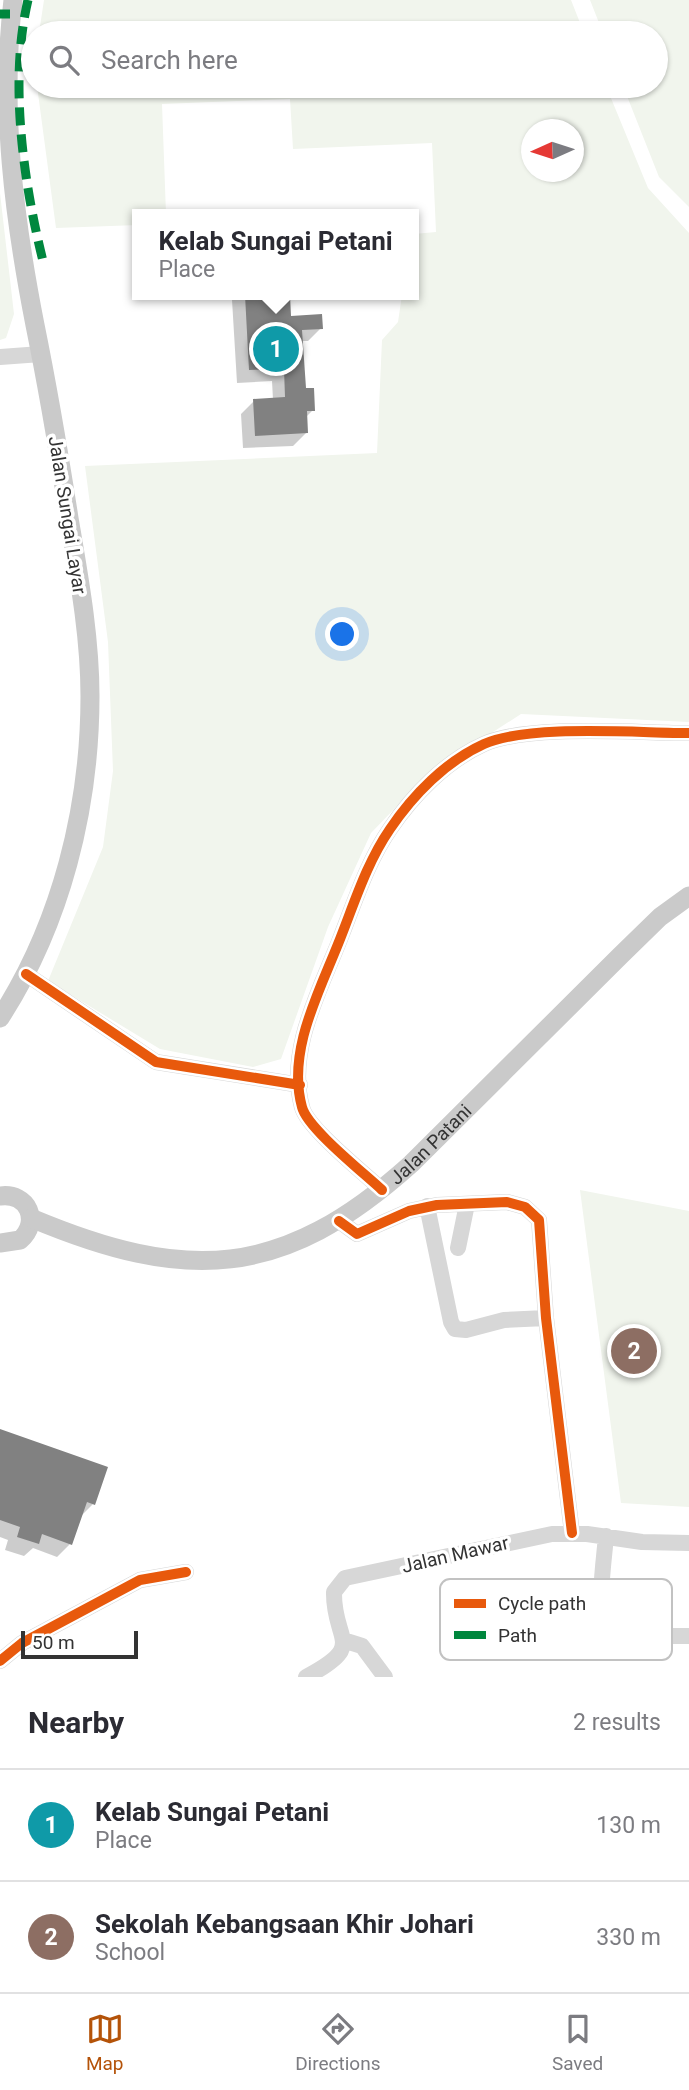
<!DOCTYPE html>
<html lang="en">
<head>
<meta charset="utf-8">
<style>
	:root { --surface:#fff; --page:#f7f7f7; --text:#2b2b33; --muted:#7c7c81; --line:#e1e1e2; --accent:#b45309 }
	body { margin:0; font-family:Roboto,sans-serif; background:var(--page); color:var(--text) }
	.compass { position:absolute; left:521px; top:119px; width:63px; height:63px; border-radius:50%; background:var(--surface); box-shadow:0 2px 5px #0004; rotate:267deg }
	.scale { position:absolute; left:21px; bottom:18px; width:117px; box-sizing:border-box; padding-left:7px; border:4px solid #333; border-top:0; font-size:19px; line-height:24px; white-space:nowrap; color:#333; -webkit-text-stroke:5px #fff; paint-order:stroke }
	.you { position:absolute; left:343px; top:635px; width:24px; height:24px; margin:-18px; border:5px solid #fff; border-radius:50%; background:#1a73e8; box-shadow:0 0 0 10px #1a73e833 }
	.badge { display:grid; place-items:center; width:46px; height:46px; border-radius:50%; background:var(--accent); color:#fff; font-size:23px; font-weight:700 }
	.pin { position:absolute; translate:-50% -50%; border:4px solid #fff; box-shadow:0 2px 7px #0006 }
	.popup { position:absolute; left:132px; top:209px; width:287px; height:91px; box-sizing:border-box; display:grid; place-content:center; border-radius:0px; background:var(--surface); filter:drop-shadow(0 2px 5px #0005); font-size:23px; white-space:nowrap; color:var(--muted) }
	.popup b { font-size:26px; color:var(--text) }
	.popup::after { content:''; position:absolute; left:50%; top:100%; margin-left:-14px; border:14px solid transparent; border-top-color:var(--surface) }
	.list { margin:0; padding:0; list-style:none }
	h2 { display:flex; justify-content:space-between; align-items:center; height:91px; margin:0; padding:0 28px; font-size:30px }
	h2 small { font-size:23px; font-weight:400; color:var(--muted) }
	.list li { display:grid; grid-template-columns:46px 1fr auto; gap:21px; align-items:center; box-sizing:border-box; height:112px; padding:0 28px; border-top:2px solid var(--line) }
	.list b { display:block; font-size:26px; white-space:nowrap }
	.list p { margin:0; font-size:23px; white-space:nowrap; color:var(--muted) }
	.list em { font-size:23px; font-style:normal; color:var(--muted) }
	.icon { flex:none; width:38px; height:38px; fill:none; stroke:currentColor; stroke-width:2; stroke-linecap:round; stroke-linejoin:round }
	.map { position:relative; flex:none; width:689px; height:1677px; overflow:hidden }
	.search { position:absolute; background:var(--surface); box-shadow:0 2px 5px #0004; left:21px; right:21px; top:21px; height:77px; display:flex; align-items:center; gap:18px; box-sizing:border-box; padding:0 24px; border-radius:38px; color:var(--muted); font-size:26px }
	.sheet { height:315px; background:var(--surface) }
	nav { display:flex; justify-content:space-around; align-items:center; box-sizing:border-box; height:98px; border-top:2px solid var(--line); background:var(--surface); font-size:19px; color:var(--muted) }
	nav a { display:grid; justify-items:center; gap:4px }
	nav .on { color:var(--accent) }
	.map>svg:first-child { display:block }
</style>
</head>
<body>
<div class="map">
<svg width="689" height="1677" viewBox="0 0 689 1677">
	<rect width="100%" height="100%" fill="#fff"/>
	<!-- green -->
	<path fill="#f1f5ed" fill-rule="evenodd" d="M44 0H571L584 33H39Z
		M590 0H689V207L659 177 623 86H656V33H603Z
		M37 86H606L648 188 689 233V722L521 714 428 774 371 833 328 927 281 1059 253 1067 160 1049 48 981 103 847 113 771 108 642 85 466 377 453 382 340 398 322 402 295H414V234L436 232 432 143 293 149 290 99 162 104 166 214H138V225L56 228ZM532 130H574V172H532Z
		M0 193 14 314 6 338 0 340Z
		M580 1190 689 1211V1507L621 1503Z"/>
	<!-- shadow -->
	<path fill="#0003" d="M238 295H288L289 318 321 328 308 341H301L304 390 313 410 305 418 306 433 293 446 243 448 241 414 254 401 273 400 272 381 237 383 232 300Z
		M0 1431 93 1504 80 1517 70 1544 57 1557 33 1548 24 1556 5 1550 8 1540 0 1537Z"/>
	<!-- building -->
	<path fill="#818181" d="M245 295H290L291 316 322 314 323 329 302 330 306 388H314L315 411H307L308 433 255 436 253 399 285 397 284 369 249 370Z
		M0 1429 108 1467 95 1505 87 1502 72 1545 42 1534 39 1544 17 1537 20 1527 0 1520Z"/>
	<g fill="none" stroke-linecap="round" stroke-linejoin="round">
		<!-- minor -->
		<path stroke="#d7d7d7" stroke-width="16" d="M0 357 41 354
			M26 974 156 1062 300 1085
			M382 1190C364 1173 307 1128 302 1107 286 1049 322 987 342 934 356 898 368 861 390 829 413 795 446 761 484 744 529 724 637 733 689 733
			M427 1206 451 1322 455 1329 466 1330 504 1320 546 1318
			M339 1221 357 1234 409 1211 437 1205 507 1202 525 1207 539 1220 546 1318 572 1533
			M458 1248 467 1204
			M606 1536C604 1561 597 1604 605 1626 607 1633 612 1634 618 1636H689
			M343 1640 362 1646 385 1677
			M0 1661 22 1643 140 1580 186 1572
			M306 1677C368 1644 333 1642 334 1592L345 1578 552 1534H587L642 1542 689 1543"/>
		<!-- major -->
		<g stroke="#cacaca" stroke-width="19">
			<path d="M0 1018C61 924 90 808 90 696 90 637 79 577 69 518 59 454 48 389 35 325 14 218 0 109 13 0"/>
			<path d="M0 1196C28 1192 41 1222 20 1240L0 1243"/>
			<path id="s1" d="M31 1218C186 1283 282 1280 411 1164L620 956 660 917 689 896"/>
		</g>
		<!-- quiet -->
		<path stroke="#00873e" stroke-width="9" stroke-dasharray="18 9" stroke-linecap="butt" d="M28 0C9 80 23 181 43 261
			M0 14H10"/>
		<defs>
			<path id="cycleway" d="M26 974 156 1062 300 1085
				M382 1190C364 1173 307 1128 302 1107 286 1049 322 987 342 934 356 898 368 861 390 829 413 795 446 761 484 744 529 724 637 733 689 733
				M339 1221 357 1234 409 1211 437 1205 507 1202 525 1207 539 1220 546 1318 572 1533
				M0 1661 22 1643 140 1580 186 1572"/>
		</defs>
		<!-- cycleway casing -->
		<use href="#cycleway" stroke="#fff" stroke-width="15"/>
		<!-- cycleway -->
		<use href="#cycleway" stroke="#e8590c" stroke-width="10"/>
	</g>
	<g text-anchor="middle" stroke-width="7" stroke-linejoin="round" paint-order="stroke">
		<!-- street labels -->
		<g font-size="19" fill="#333" stroke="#fff">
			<text transform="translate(68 515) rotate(81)" y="7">Jalan Sungai Layar</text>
			<text dy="7" stroke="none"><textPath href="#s1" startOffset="441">Jalan Patani</textPath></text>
			<text transform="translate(455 1554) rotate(-13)" y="7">Jalan Mawar</text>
		</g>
	</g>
	<!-- legend -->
	<rect x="440" y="1579" width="232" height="81" rx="10" fill="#fff" stroke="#c2c2c2" stroke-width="2"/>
	<rect x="454" y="1599" width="32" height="9" fill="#e8590c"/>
	<rect x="454" y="1631" width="32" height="8" fill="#00873e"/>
	<g font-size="19" fill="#333">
		<text x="498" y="1610">Cycle path</text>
		<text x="498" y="1642">Path</text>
	</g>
</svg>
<svg class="compass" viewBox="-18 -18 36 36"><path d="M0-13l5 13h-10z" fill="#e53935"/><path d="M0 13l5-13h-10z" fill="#7c7c81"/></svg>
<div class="scale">50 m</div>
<div class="you"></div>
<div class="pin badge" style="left:276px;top:349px;background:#0f9aa8">1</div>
<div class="popup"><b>Kelab Sungai Petani</b>Place</div>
<div class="pin badge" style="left:634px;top:1351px;background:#8d6e63">2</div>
<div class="search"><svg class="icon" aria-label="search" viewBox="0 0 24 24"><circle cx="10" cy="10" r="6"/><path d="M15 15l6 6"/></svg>Search here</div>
</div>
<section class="sheet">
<h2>Nearby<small>2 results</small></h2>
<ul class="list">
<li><span class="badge" style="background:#0f9aa8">1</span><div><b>Kelab Sungai Petani</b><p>Place</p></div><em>130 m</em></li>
<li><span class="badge" style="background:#8d6e63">2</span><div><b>Sekolah Kebangsaan Khir Johari</b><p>School</p></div><em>330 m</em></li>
</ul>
</section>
<nav>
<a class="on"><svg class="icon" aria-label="map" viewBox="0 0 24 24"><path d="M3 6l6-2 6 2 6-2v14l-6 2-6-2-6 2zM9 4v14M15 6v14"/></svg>Map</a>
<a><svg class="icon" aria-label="directions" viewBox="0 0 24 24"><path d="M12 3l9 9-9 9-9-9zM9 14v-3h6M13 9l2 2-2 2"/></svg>Directions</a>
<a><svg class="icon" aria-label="saved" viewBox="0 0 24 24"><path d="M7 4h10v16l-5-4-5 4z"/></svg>Saved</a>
</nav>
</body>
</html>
